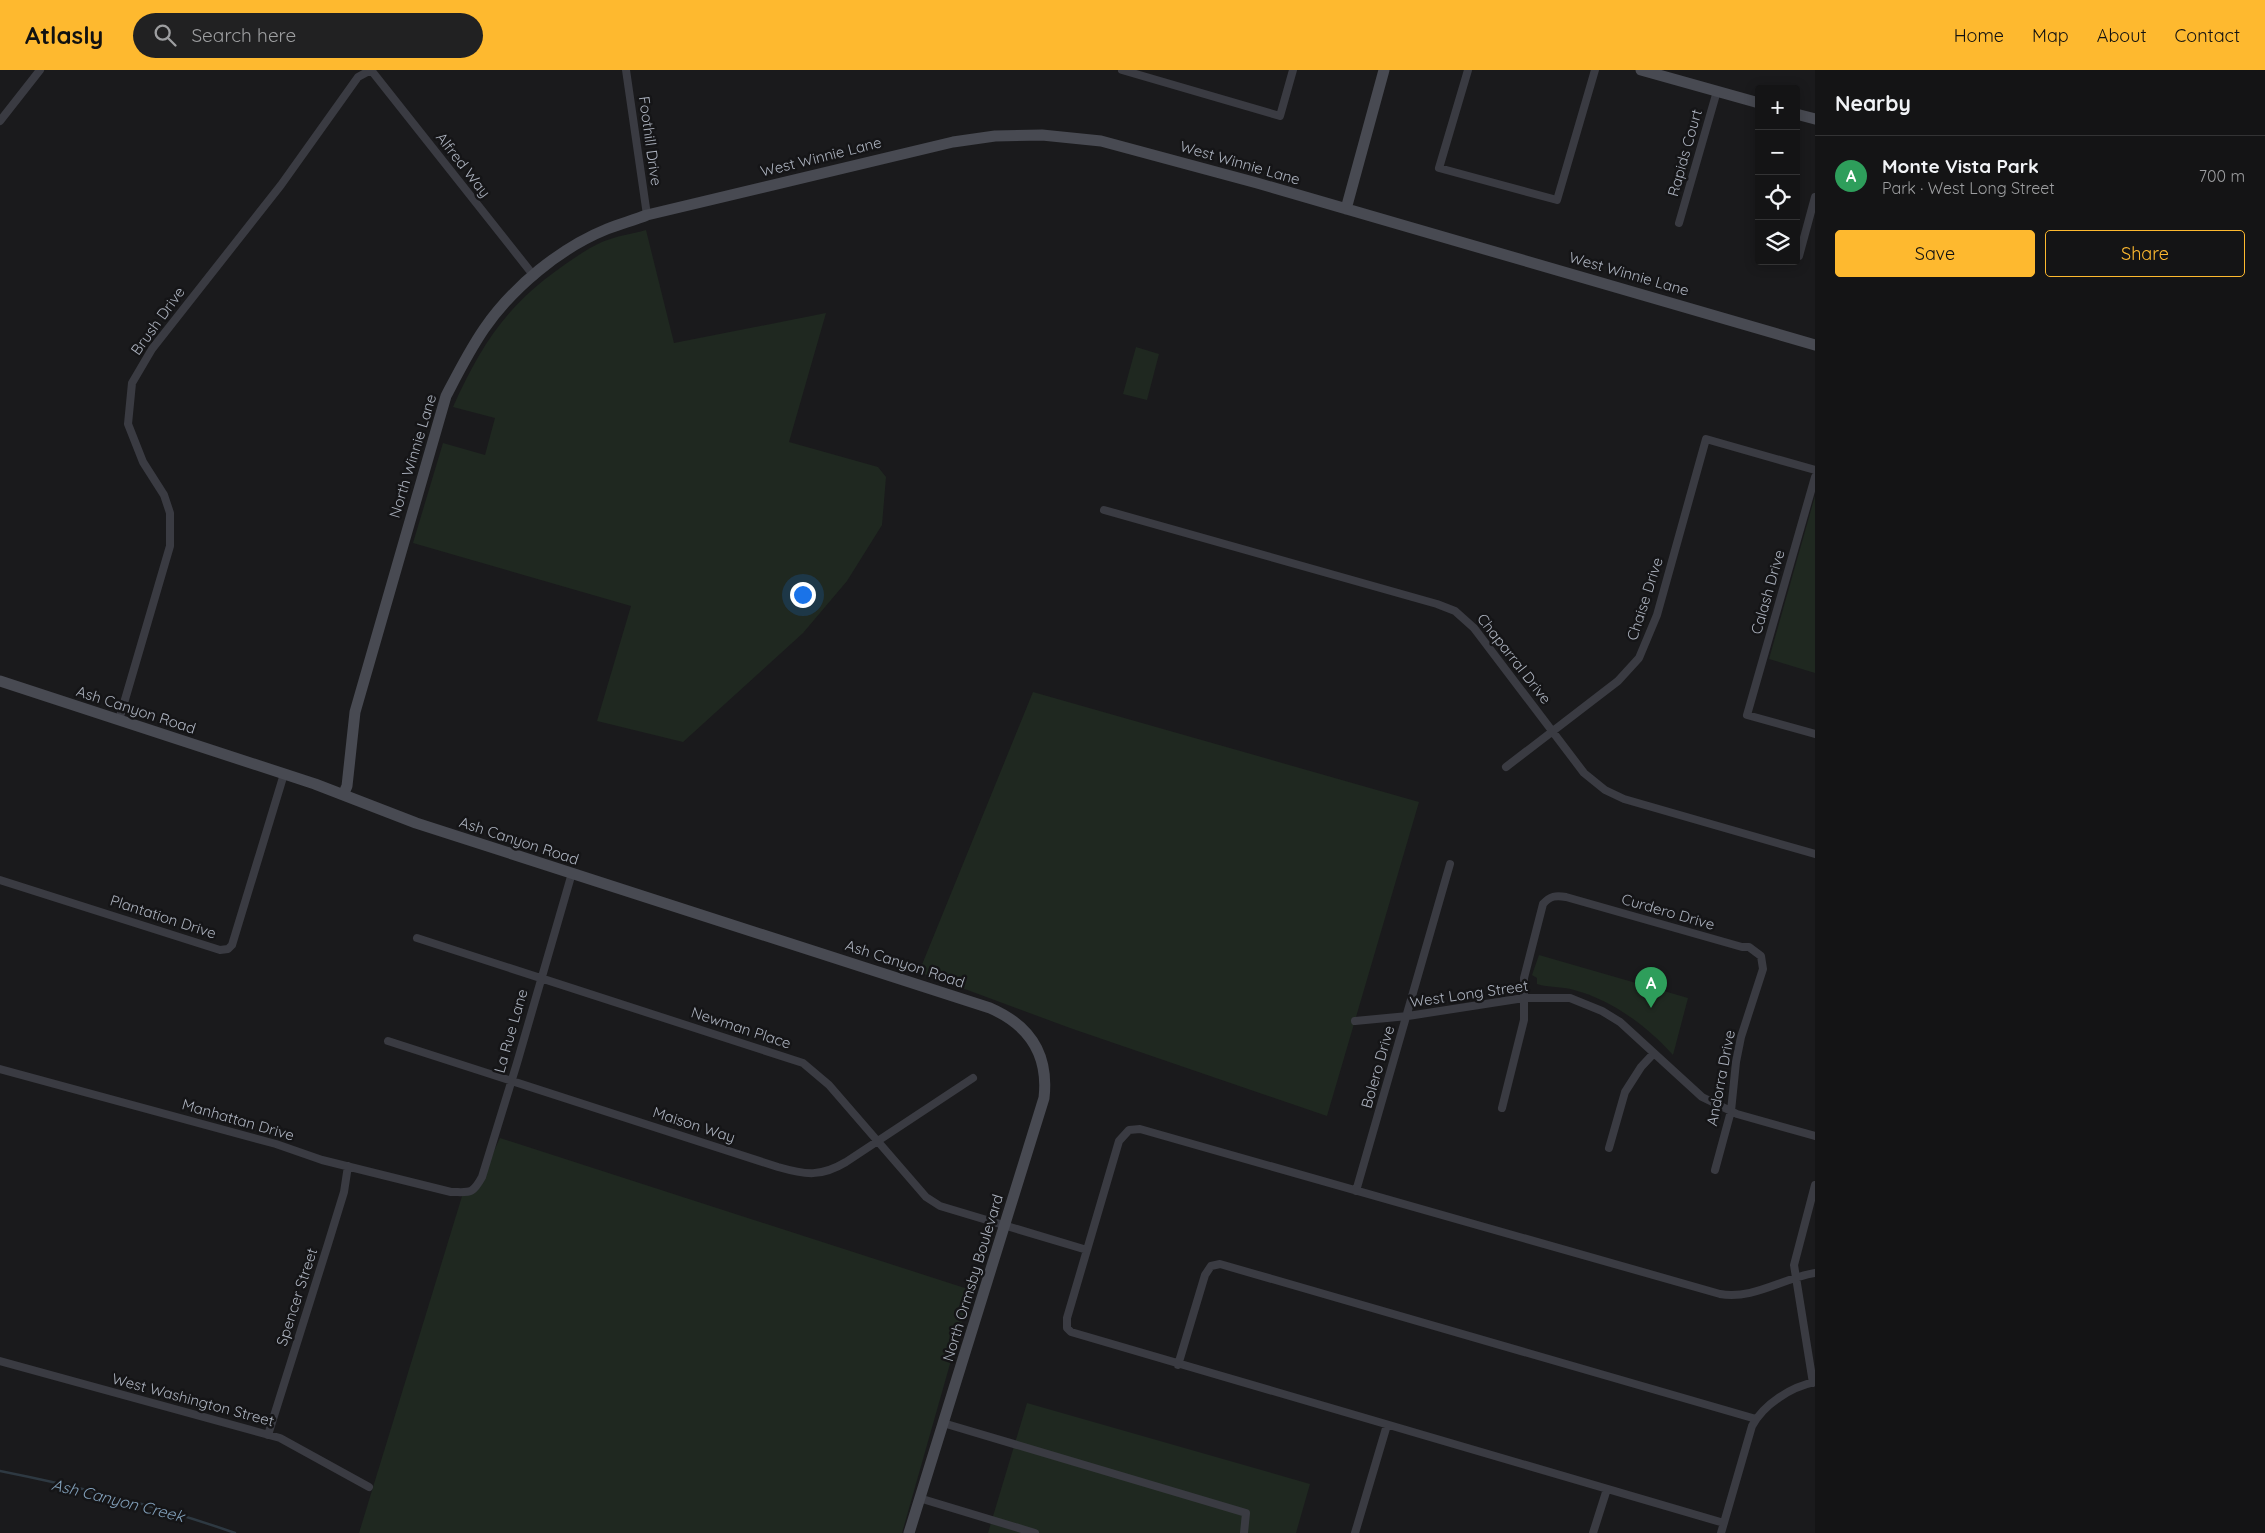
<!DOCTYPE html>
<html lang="en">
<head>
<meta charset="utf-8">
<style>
	:root { --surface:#141415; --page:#212122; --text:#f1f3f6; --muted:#9d9ea0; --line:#333334; --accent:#feb92f }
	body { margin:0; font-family:Quicksand,sans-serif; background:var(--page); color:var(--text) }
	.controls { position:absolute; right:15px; top:15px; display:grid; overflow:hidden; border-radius:5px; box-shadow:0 2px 12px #0003 }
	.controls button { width:45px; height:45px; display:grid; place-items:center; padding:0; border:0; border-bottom:1px solid var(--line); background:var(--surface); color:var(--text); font:25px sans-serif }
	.you { position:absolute; left:802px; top:524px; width:18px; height:18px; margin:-12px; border:4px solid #fff; border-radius:50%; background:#1a73e8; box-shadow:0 0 0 8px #1a73e833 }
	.badge { display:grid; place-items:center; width:32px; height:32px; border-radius:50%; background:var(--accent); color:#fff; font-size:16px; font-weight:700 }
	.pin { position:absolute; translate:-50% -41px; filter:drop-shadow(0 1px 2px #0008) }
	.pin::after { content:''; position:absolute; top:26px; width:18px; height:15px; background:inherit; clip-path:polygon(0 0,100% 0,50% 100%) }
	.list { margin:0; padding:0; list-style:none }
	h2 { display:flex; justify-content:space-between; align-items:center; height:65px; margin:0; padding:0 20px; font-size:21px }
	h2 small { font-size:16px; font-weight:400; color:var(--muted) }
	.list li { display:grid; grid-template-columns:32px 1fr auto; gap:15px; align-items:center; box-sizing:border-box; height:80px; padding:0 20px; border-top:1px solid var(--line) }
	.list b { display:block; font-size:19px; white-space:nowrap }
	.list p { margin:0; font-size:16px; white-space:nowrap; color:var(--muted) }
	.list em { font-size:16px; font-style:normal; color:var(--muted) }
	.actions { display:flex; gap:10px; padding:15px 20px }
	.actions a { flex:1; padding:11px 0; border:1px solid var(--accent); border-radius:5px; text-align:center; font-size:18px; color:var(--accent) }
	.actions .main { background:var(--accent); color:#111 }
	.icon { flex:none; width:28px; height:28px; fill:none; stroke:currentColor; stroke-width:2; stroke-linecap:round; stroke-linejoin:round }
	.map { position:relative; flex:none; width:1815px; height:1463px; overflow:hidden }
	header { display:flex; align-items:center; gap:30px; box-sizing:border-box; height:70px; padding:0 25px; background:var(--accent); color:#111 }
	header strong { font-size:24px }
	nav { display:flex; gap:28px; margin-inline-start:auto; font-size:18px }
	.search { width:350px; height:45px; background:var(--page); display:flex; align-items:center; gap:12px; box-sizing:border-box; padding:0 18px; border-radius:28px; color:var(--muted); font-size:19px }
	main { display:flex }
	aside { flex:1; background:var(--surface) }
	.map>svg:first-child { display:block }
</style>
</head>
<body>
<header>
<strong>Atlasly</strong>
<div class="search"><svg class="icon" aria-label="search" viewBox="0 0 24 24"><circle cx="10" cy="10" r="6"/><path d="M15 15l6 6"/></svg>Search here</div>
<nav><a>Home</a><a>Map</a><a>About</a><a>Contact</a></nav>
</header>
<main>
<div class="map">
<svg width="1815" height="1463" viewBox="0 0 1815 1463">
	<rect width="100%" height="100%" fill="#1a1a1c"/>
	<!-- green -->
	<path fill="#1f2820" d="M646 160 674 273 826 243 789 372 878 397 886 407 882 455 847 511 803 563 683 672 597 651 631 536 413 473 443 373 485 385 495 348 453 337C480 277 505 237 560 198 573 189 588 178 602 172 616 166 632 164 646 160Z
		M1136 277 1159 284 1147 330 1123 324Z
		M1815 426V603L1769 589Z
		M1033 622 1419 732 1327 1046 1070 958 919 902Z
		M1539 885 1688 928 1673 985C1647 956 1612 930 1574 920 1562 916 1548 918 1537 914V908L1532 905Z
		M500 1068 971 1220 902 1463H359L463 1123 482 1107Z
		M1027 1333 1310 1414 1296 1463H988Z"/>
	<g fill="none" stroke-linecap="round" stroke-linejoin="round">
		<!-- stream -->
		<path stroke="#2e3942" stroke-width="2.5" d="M0 1401C80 1417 159 1436 235 1463"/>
		<!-- street -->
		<path stroke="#3a3b42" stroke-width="8" d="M626 0 647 145
			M1122 0 1280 46 1293 0
			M1468 0 1439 98 1557 130 1595 0
			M0 51 40 0
			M1679 153 1717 21
			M1799 186 1815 127
			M1815 407 1747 645 1815 664
			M1104 440 1437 534 1455 541 1474 558 1584 703 1605 720 1624 729 1815 784
			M119 650 170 476V443L164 425 143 392 128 354 132 313 152 279 281 115 358 7 371 0 534 206
			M1506 697 1618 611 1639 588 1657 545 1706 369 1815 400
			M0 810 220 880 228 879 232 875 284 704
			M417 868 803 993 829 1015 926 1127 940 1136 1087 1180
			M1355 951 1408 946 1524 928H1570L1602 941 1620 952 1702 1027 1737 1044 1815 1066
			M388 971 778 1097C806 1105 821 1107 846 1092L973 1008
			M0 999 276 1074 322 1090 451 1122C470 1122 472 1125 482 1107L517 993 572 803
			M1502 1038 1524 950V908L1543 834C1550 826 1556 825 1566 827L1742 877H1749L1761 886 1763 899 1741 967 1736 992 1731 1041 1715 1100
			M1609 1078 1625 1022 1641 997 1654 983
			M1356 1121 1450 794
			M0 1291 280 1368 369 1417
			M1178 1295 1205 1205 1211 1196 1220 1194 1756 1349
			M1813 1313 1794 1195 1815 1115
			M943 1353 1246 1443 1244 1463
			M268 1365 328 1174 344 1122 348 1096
			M919 1428 1035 1463
			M1724 1453 1071 1262 1067 1258V1248L1119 1071 1129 1060 1140 1059 1720 1224C1753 1230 1783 1208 1815 1203
			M1355 1463 1387 1355
			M1593 1463 1607 1419
			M1721 1463 1752 1356C1764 1334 1791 1317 1815 1312"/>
		<!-- secondary -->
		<path stroke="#484a52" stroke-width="11" d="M1641 0 1759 33
			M1796 44 1815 49
			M1346 139 1384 0
			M0 611 315 714 416 753 990 938C1029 955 1049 984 1044 1028L909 1463
			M343 725 347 716 355 642 446 326C458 303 469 281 484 259 513 217 560 178 607 159 620 154 634 150 647 145L953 72 995 66 1042 65 1101 71 1257 113 1815 275"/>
	</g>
	<g text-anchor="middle" stroke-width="5" stroke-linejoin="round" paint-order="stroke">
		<!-- street labels -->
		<g font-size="15" fill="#abb1bd" stroke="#151517">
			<text transform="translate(650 71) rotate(82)" y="5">Foothill Drive</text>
			<text transform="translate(1685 83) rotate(-74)" y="5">Rapids Court</text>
			<text transform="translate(821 87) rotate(-14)" y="5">West Winnie Lane</text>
			<text transform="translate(1240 93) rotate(16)" y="5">West Winnie Lane</text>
			<text transform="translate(463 95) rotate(52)" y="5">Alfred Way</text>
			<text transform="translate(1629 204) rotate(16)" y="5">West Winnie Lane</text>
			<text transform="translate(158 251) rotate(-54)" y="5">Brush Drive</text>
			<text transform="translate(413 386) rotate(-73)" y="5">North Winnie Lane</text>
			<text transform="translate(1768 522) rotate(-74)" y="5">Calash Drive</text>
			<text transform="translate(1645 529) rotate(-72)" y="5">Chaise Drive</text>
			<text transform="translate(1514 589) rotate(52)" y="5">Chaparral Drive</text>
			<text transform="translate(136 640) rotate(18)" y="5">Ash Canyon Road</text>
			<text transform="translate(519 771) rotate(18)" y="5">Ash Canyon Road</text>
			<text transform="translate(1668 842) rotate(16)" y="5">Curdero Drive</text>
			<text transform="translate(163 847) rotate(18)" y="5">Plantation Drive</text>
			<text transform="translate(905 894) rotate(18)" y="5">Ash Canyon Road</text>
			<text transform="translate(1469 924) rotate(-8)" y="5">West Long Street</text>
			<text transform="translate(741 958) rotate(18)" y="5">Newman Place</text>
			<text transform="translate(511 961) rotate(-74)" y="5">La Rue Lane</text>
			<text transform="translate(1378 997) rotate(-74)" y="5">Bolero Drive</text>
			<text transform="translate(1721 1008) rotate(-79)" y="5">Andorra Drive</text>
			<text transform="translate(238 1050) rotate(16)" y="5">Manhattan Drive</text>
			<text transform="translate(694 1055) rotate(18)" y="5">Maison Way</text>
			<text transform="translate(973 1208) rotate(-73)" y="5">North Ormsby Boulevard</text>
			<text transform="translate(297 1227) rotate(-72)" y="5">Spencer Street</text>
			<text transform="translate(193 1330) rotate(15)" y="5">West Washington Street</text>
		</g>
		<!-- water labels -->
		<g font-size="16" font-style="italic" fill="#819fb9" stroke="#151517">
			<text transform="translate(118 1430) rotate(14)" y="6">Ash Canyon Creek</text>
		</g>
	</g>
</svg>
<div class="controls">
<button>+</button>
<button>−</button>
<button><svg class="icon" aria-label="locate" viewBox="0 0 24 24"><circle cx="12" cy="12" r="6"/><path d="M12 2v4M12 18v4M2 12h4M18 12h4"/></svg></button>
<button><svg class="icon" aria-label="layers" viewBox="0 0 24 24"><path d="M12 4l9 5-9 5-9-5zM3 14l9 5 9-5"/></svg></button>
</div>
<div class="you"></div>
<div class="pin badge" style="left:1651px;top:938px;background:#2e9e5b">A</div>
</div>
<aside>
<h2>Nearby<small></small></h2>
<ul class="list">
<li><span class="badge" style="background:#2e9e5b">A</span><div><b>Monte Vista Park</b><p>Park · West Long Street</p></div><em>700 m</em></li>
</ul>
<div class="actions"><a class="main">Save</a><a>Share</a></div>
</aside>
</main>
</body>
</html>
